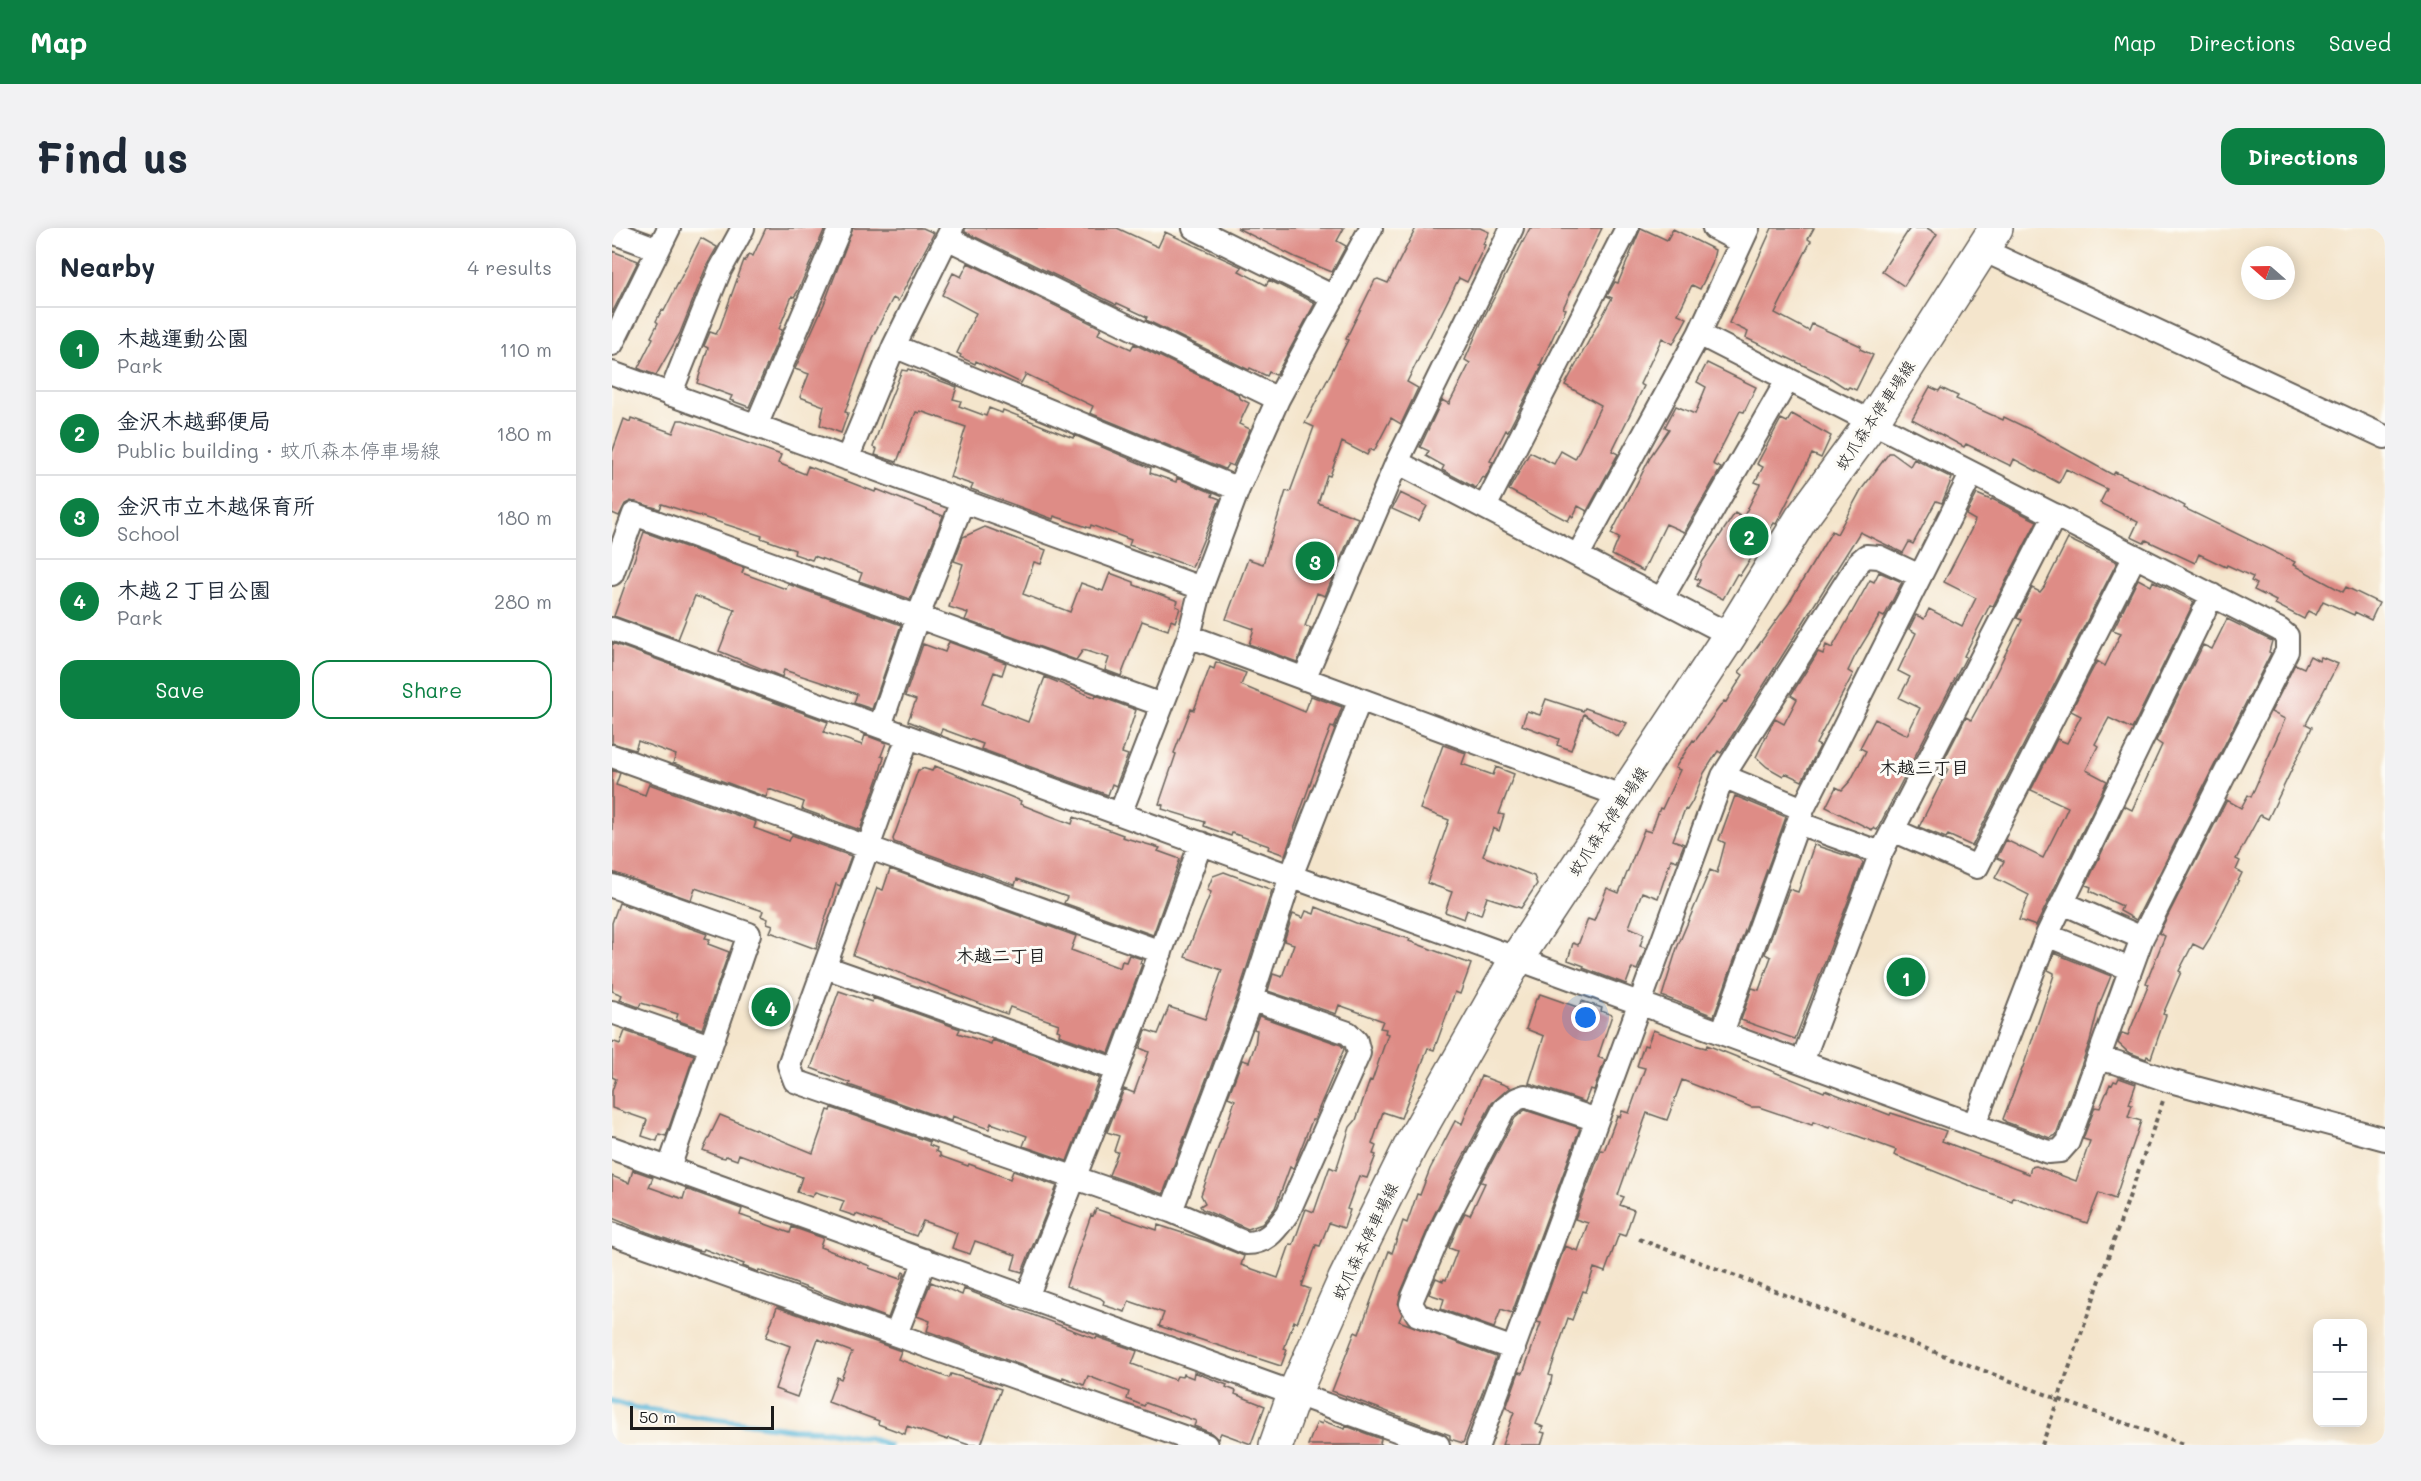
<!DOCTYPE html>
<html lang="en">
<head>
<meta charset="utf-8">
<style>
	:root { --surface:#fff; --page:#f2f2f3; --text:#1f2937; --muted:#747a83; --line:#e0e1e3; --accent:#0b8043 }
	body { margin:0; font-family:Mali,"Klee One",sans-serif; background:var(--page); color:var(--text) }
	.controls { position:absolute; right:18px; bottom:18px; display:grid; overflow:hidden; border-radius:12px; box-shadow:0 3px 15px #0003 }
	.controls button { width:54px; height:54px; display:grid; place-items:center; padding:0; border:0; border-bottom:2px solid var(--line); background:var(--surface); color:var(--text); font:30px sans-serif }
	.compass { position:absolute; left:1629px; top:18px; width:54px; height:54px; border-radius:50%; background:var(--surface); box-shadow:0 3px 15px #0003; rotate:290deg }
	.scale { position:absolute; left:18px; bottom:15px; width:144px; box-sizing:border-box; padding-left:6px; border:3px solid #1c1c1c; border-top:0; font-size:16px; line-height:21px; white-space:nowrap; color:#1c1c1c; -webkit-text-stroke:4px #fdfcf7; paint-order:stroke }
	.you { position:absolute; left:974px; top:790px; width:21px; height:21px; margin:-15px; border:4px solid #fff; border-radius:50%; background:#1a73e8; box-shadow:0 0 0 9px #1a73e833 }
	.badge { display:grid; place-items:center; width:39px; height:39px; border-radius:50%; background:var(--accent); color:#fff; font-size:20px; font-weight:700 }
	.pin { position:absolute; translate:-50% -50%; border:3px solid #fff; box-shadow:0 2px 6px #0006 }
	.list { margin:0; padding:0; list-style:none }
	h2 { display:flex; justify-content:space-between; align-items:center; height:78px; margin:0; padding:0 24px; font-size:26px }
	h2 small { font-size:20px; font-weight:400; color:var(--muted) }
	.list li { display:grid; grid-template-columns:39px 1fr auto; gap:18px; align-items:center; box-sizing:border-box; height:84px; padding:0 24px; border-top:2px solid var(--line) }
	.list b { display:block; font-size:22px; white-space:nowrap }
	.list p { margin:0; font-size:20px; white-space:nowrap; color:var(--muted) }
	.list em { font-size:20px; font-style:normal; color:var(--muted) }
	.actions { display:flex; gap:12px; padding:18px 24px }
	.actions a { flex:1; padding:14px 0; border:2px solid var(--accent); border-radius:18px; text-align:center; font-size:21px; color:var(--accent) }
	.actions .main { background:var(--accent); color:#fff }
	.map { position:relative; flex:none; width:1773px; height:1217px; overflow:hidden; border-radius:18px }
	header { display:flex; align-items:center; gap:36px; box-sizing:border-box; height:84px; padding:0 30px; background:var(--accent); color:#fff }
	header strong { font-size:28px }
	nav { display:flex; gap:33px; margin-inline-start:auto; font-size:21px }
	.intro { display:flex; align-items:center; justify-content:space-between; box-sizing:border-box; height:144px; padding:0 36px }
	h1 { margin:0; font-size:42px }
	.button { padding:15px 27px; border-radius:18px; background:var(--accent); color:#fff; font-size:21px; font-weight:700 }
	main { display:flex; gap:36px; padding:0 36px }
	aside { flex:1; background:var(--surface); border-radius:18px; box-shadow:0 3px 15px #0003 }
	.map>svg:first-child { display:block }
</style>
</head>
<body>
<header>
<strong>Map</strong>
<nav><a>Map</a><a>Directions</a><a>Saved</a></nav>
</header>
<div class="intro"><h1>Find us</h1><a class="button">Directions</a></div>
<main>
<aside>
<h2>Nearby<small>4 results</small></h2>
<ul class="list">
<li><span class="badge">1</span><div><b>木越運動公園</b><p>Park</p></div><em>110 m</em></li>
<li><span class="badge">2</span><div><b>金沢木越郵便局</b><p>Public building · 蚊爪森本停車場線</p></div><em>180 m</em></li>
<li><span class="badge">3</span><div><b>金沢市立木越保育所</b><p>School</p></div><em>180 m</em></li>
<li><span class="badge">4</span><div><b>木越２丁目公園</b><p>Park</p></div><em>280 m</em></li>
</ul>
<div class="actions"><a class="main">Save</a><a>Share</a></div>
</aside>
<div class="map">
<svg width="1773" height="1217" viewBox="0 0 1773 1217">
	<rect width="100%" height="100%" fill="#fdfcf7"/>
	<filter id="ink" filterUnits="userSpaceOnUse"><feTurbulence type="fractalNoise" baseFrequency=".0167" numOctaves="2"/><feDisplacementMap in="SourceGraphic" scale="12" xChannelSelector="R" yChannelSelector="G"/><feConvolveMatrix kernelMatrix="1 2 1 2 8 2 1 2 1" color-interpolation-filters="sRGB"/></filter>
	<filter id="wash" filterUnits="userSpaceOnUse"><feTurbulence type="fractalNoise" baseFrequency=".008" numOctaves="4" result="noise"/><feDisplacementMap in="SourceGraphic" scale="24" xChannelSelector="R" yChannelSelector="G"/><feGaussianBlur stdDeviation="1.35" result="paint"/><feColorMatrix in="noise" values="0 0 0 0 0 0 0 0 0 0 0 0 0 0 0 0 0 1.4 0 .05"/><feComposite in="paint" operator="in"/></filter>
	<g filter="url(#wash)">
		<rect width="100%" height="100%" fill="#f4e5cc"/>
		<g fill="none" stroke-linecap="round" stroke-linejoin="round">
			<!-- stream -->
			<path stroke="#59b5d7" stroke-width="6" d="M0 1173 23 1180 180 1201 207 1202 208 1204 216 1203 256 1210 276 1217"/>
		</g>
		<g id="blocks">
			<!-- building -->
			<path fill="#de8c86" d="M154 0H213L186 63 182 69 180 68 167 101 170 102 137 179 118 172 120 168 85 155 96 120 92 118 98 104 104 106 108 99 132 32 133 33 137 26 141 28Z
				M241 0H311L322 5 286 73 281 70 260 110 233 184 236 185 229 205 208 197 212 178 188 169 197 146 183 141 212 76Z
				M353 0H505L546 19 553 4 630 39 627 43 654 57 657 52 703 75 664 147 657 144 655 148 638 140 637 142 534 92 535 89 505 75 504 77 501 75 353 4Z
				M625 0H732L725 13 734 18 720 44 683 29Z
				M804 0H868L877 4 871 16 873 17 855 54 847 50 795 154 806 160 789 196 779 190 762 223 758 221 755 227 730 214 718 248 715 247 706 275 746 290 713 368 705 365 693 398 699 400 685 434 637 416 642 401 614 391 636 331 651 336 674 263 678 264 702 199 693 195 736 112 734 111 763 52 766 51 776 55Z
				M918 0H990L951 80 954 81 928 137 930 138 896 203 894 202 878 233 881 234 873 250 870 249 864 260 830 242 832 238 814 228 817 223 808 219 830 172 837 176 858 135 853 132 870 93Z
				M1029 0 1055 12 1061 1 1103 22 1100 36 1088 61 1080 57 1066 86 1075 90 1061 116 1050 110 1028 156 1032 158 1000 223 1006 226 975 283 966 278 961 289 959 287 956 293 897 262 918 224 942 236 949 223 963 231 989 177 953 157 1000 70 995 68 1003 54 1006 55Z
				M1160 0H1202L1196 11 1199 13 1163 85 1197 103 1200 96 1249 118 1248 121 1261 127 1244 162 1237 159 1235 161 1218 150 1134 110 1136 104 1117 95Z
				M1298 0H1315L1325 6 1292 58 1270 43Z
				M89 10 105 19 95 37 68 105 44 147 30 142 26 140 41 110 39 109 46 95 44 93 50 82 52 83Z
				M0 23 26 33 0 85Z
				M356 35 489 100 486 106 519 121 522 116 626 166 627 170 637 175 627 196 638 201 621 238 616 236 613 241 478 185 481 178 414 146 409 155 364 133 363 136 348 129 349 127 345 125 364 85 330 67 341 45 349 49Z
				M1095 135 1144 159 1132 184 1128 183 1101 236 1109 240 1072 304 1054 296 1031 343 1000 327 1007 310 999 306 1040 226 1057 201 1053 199 1064 178 1083 186 1094 159 1085 154Z
				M296 141 345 159 341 171 349 173 347 178 374 188 377 180 390 185 391 182 461 210 462 207 539 240 538 245 564 254 565 250 601 265 600 268 608 271 580 339 517 317 519 312 479 297 478 300 442 288 441 291 359 261 361 257 338 249 354 199 308 183 307 185 304 184 285 234 263 227 265 221 261 219 275 179 290 142 295 143Z
				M1318 159 1327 163 1329 160 1346 168 1344 171 1391 192 1392 189 1421 203 1501 247 1503 244 1543 262 1573 278 1572 280 1683 334 1681 337 1731 364 1734 359 1767 375 1759 392 1743 384 1742 387 1711 373 1704 387 1696 383 1692 391 1663 376 1664 373 1642 362 1645 356 1639 353 1641 349 1615 337 1614 339 1587 326 1583 335 1534 312 1532 315 1519 309 1526 294 1488 275 1495 261 1454 241 1447 255 1402 231 1399 238 1354 216 1352 219 1300 191Z
				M1180 186 1219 208 1209 230 1200 226 1164 296 1162 295 1128 347 1125 346 1111 371 1085 358 1088 352 1083 350 1091 333 1123 285 1131 290 1148 256 1143 254 1151 239 1145 236 1169 191 1175 194Z
				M19 190 61 205 66 192H71L169 227 166 235 193 246 196 238 263 264 264 261 331 288 298 371 247 353 250 345 202 328 200 332 182 326 183 322 149 310 150 308 50 276 48 281 19 273 13 276 7 288 0 285V225L12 191 18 194Z
				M1277 225H1280L1298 238 1302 231 1340 250 1330 275 1324 273 1301 316 1297 314 1291 325 1248 304 1113 519 1109 525 1106 523 1092 545 1080 574 1075 582 1073 581 1061 612 1072 616 1065 633 1059 631 1046 670 1030 664 1017 699 1032 706 1028 718 1034 720 1025 742 1020 740 1014 756 971 740 972 738 956 732 961 715 966 717 976 691 982 693 995 660 1007 665 1032 602 1039 604 1048 580 1050 581 1068 542 1063 540 1081 512 1083 513 1112 473 1114 474 1131 447 1127 444 1177 375 1220 303 1225 306 1249 262Z
				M788 265 815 278 807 293 780 281Z
				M1365 266 1379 272 1380 271 1425 293 1381 378 1378 377 1352 428 1354 429 1265 602 1261 600 1260 602 1214 579 1224 559 1230 562 1239 552 1254 523 1248 520 1263 491 1295 507 1308 480 1287 470 1298 449 1286 443 1304 405 1297 401 1304 387 1312 391 1317 381 1350 398 1364 370 1332 354 1361 298 1363 292 1354 287Z
				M373 299 434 322 429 336 422 334 411 366 458 384 469 355 491 363 498 345 522 354V357L566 373 564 378 568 380 563 394 559 392 556 402 530 393 509 448 493 442 497 430 471 422 464 432 353 392 356 385 337 379 351 336 342 333 351 309Z
				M32 304 132 340 130 345 174 361 176 356 289 397 260 481 242 475 245 466 172 442 170 449 107 423 123 382 83 368 66 411 2 388Z
				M1456 311 1505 334 1360 618 1336 607 1334 610 1307 599 1336 541 1329 538 1354 489 1359 492 1375 463 1410 392 1405 390 1420 360 1428 364 1432 359Z
				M1267 344 1290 354 1272 389 1268 387 1243 428 1236 443 1241 446 1204 516 1208 518 1190 553 1173 545 1171 548 1155 539 1144 529 1159 498 1163 491 1172 496 1185 471 1179 467 1206 424 1211 426 1214 417 1220 420 1258 352 1262 354Z
				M1526 351 1539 358 1541 353 1582 374 1520 501 1497 490 1483 516 1486 518 1474 542 1495 553 1424 698 1407 692 1417 667 1383 650 1392 633 1385 630 1394 612 1431 630 1452 588 1456 579 1419 562 1445 511 1455 515 1469 488 1459 483 1485 433 1493 438 1509 405 1501 402Z
				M1615 391 1660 413 1657 424 1659 425 1524 692 1508 683 1510 678 1478 663 1479 659 1474 657 1512 578 1520 582 1550 517 1544 513 1591 417 1600 421Z
				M337 414 394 435 390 447 382 444 370 476 416 494 433 449 483 470 484 467 524 482 510 525 516 527 504 558 500 556 496 567 369 521 371 516 330 501 328 506 296 493 304 472 293 468 311 416 333 424Z
				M0 415 216 494 212 504 250 517 253 507 274 515 269 528 272 529 266 551 248 602 190 581 192 574 157 561 154 569 61 535 64 527 26 513 23 522 0 515Z
				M1698 428 1707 433 1709 429 1726 436 1694 496 1700 499 1656 591 1648 587 1624 631 1628 633 1624 642 1630 645 1598 710 1591 721 1581 716 1567 743 1569 744 1551 786 1554 787 1539 830 1535 828 1534 831 1516 824 1506 815 1510 805 1516 807 1537 756 1534 755 1553 708 1547 705 1615 572 1629 580 1636 567 1639 569 1673 491 1659 484 1683 436 1692 440Z
				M604 434 634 445 629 457 693 484 699 468 730 479 722 500 719 499 710 522 673 627 656 621 657 618 620 605 619 608 592 598 593 594 550 581 551 577 547 576 564 526 562 525 579 481 582 482 598 439 602 441Z
				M934 471 971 483 973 480 1015 495 1006 509 972 486 959 522 945 517 947 511 910 497 915 483 928 487Z
				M831 517 854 525 850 536 881 547 884 539 902 546 887 586 892 587 887 603 881 600 871 628 922 648 925 656 909 680 875 669 869 687 855 682 852 691 833 684 840 664 815 655 837 592 808 581Z
				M323 538 409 573 408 576 431 585 460 596 462 589 511 607 510 609 548 620 546 623 568 631 541 707 452 675 455 669 405 651 403 657 282 614 281 611 306 542H309L310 540 320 543Z
				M0 542 8 545 4 557 33 567 37 556 144 594 142 600 177 613 180 607 239 628 228 658 224 656 204 721 158 704 161 697 155 695 156 691 149 688 151 683 83 660 79 672 0 644Z
				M1123 568 1174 589 1102 788 1050 768 1065 720 1098 642 1105 645 1113 615 1107 612Z
				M1202 617 1248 632 1251 635 1183 811 1129 792 1140 760 1147 762 1159 729 1153 726 1177 661 1186 664Z
				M278 641 464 708 459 722 508 740 510 733 514 734 517 727 530 731 528 735 530 736 497 825 447 807 448 803 445 802 447 796 398 779 395 786 241 727 265 660 271 662Z
				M612 644 660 662 626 767 551 966 497 947 506 924 502 923 507 908 495 904 512 861 522 865 537 824 528 820 534 802 546 806 557 779 593 791 610 742 573 729 599 664 595 662 601 648Z
				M7 675 95 706 93 710 98 711 96 716 117 724 90 801 64 792 66 786 29 775 27 779 8 772 10 767 0 763V695Z
				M704 679 744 695 798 711 797 713 859 736 848 766 843 764 822 822 816 820 789 890 771 884 760 916 764 918 761 926 764 927 755 950 747 948 735 981 738 982 732 1000 717 995 708 1018 704 1017 690 1058 698 1061 685 1095 682 1093 672 1121 675 1122 669 1138 547 1098 552 1085 517 1073 513 1084 491 1077 492 1073 488 1070 454 1058 479 987 481 988 484 981 545 1002 546 997 595 1013 632 1028 629 1037 666 1050 678 1016 681 1017 694 981 702 984 717 941 718 939 724 942 738 899 744 892 758 852 760 853 776 806 773 805 774 801 768 800 771 793 727 777 724 786 656 763 661 746 670 749 682 716 672 713 681 686 691 690 694 683 702 686Z
				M1442 725 1499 748 1487 777 1478 813 1444 907 1438 910 1394 894 1391 891 1412 836 1442 747V745L1436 742Z
				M227 763 260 774 261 770 348 801 346 805 379 816 380 812 487 850 455 933 411 918 415 908 379 895 377 901 340 888 339 893 237 857 238 855 199 840Z
				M928 766 968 780 970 773 990 780 989 783 1000 787 986 829 993 832 982 862 978 861 973 874 917 855 932 808 914 801 924 771H926Z
				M647 788 729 817 732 821 702 892H700L681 941 678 939 663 980 650 996 636 1001 590 981 588 978 593 975 589 967 609 912H610L623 872 616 869 630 832 637 834 643 817 645 802 642 801Z
				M1041 802 1082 817 1094 820 1095 817 1212 864 1213 862 1278 887 1279 885 1334 903 1330 913 1417 946 1419 939 1424 938 1464 953 1478 913 1471 911 1483 879 1488 880 1498 856 1500 857 1502 853 1505 854 1507 850 1524 856 1517 876 1520 877 1516 889 1529 893 1503 971 1487 965 1475 995 1401 969 1400 973 1364 960 1282 927 1284 922 1218 898 1217 900 1201 894 1200 897 1147 879H1139L1070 852 1055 892 1035 885 1006 967 1012 969 1008 977 1022 982 1013 1008 1007 1006 993 1044 982 1040 974 1064 971 1063 960 1092 956 1090 937 1147 940 1148 938 1159 924 1196 931 1199 929 1204 933 1205 929 1217H890L902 1184 894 1180 907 1144 911 1145 929 1095 925 1094 953 1018 966 1023 976 995 963 991 989 922 992 923 1005 888 1008 889 1010 883 1017 885 1033 840 1025 838 1032 817 1035 818Z
				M13 803 82 827 54 908 47 906 45 913 30 908 35 892 0 880V863L4 851 0 849V813L8 816Z
				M869 848 898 859 880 875 843 944 821 989 789 1064 786 1077 790 1086 787 1093 884 1129 851 1215 838 1211V1207L720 1163 743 1104 747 1106 777 1023 780 1025 791 993 795 995 805 966 808 967 818 941 843 893 850 896Z
				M220 880 318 914 317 917 325 920 324 923 328 925V928L356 938 357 936 398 951 401 943 445 958 410 1044 400 1041 404 1027 363 1013 358 1026 340 1020 345 1005 311 993 304 1008 244 986 243 988 228 983 232 973 203 964 200 969 185 964 190 949 127 926 125 932 114 928 113 930 108 929 91 922 108 887 201 925 216 882 219 883Z
				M913 882 968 900 900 1085 889 1081 882 1100 829 1081 832 1071 817 1066 824 1050 831 1053 832 1051 834 1052 845 1023 837 1020 845 1000 853 985 858 987 873 955 869 954 903 890Z
				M21 942 41 949 37 959 71 971 74 961 130 981 128 987 178 1005 180 999 211 1010 208 1019 258 1038 257 1040 288 1051 291 1044 293 1045 276 1090 147 1042 146 1044 131 1038 132 1036 92 1021 91 1023 85 1022 35 1004 0 990V948L17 955Z
				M319 1054 350 1067 352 1061 484 1111 485 1109 525 1123 520 1136 563 1152 565 1148 570 1149 571 1146 581 1150 582 1144 615 1157 614 1159 624 1163 623 1166 653 1178 639 1216 609 1205 606 1211 599 1205 582 1198 584 1193 534 1175 532 1178 515 1171 517 1164 476 1148 472 1157 451 1149 450 1152 315 1103 318 1093 305 1088Z
				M165 1079 289 1123 286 1131 337 1150 339 1146 389 1161 369 1217H357L337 1210 336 1212 295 1198 293 1206 266 1196 267 1193 216 1174 225 1149 229 1151 240 1124 206 1111 185 1169 163 1161 178 1118 154 1109Z
				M711 1193 733 1201 734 1198 769 1211 768 1215 770 1217H696L705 1194 710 1196Z"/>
		</g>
	</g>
	<g filter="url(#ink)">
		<use href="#blocks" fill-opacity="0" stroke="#68625a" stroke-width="1.5"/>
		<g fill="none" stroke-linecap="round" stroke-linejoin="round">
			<defs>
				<path id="street" d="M582 0 722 69
					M1102 0 1129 14
					M0 4 46 21
					M335 10 666 171
					M1371 22 1773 209
					M0 116 57 0
					M282 118 626 261
					M0 145 589 360
					M58 167 108 42 131 0
					M144 198 228 0
					M235 231 282 118 340 0
					M785 234 900 0
					M873 279 1015 0
					M966 327 1087 106 1136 0
					M0 346 22 286 550 477
					M1050 370 1176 151
					M0 401 1436 924 1448 923 1456 914 1530 710 1675 423V408L1668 402 1087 106
					M577 408 1012 569
					M692 451 785 234 1118 407
					M268 498 306 388 351 273
					M296 509 177 837 183 853 559 983 639 771 679 648 748 471
					M0 528 549 724
					M1111 548 1191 581
					M508 586 577 408 589 360 626 261 666 171 759 0
					M1186 595 1269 625
					M1281 602 1365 639 1523 328
					M0 658 137 706 57 940
					M1451 675 1530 710
					M1435 707 1518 741
					M213 739 505 842
					M0 784 98 818
					M1110 805 1191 581 1360 245
					M1487 832 1503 834 1558 853 1773 911
					M1190 834 1269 625 1443 287
					M1362 897 1435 707 1600 367
					M0 920 826 1217
					M559 983 634 1015C656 1015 664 1001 676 985L747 825 744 813 736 805 639 771
					M0 1006 594 1217
					M415 1069 505 842 589 615
					M284 1106 313 1032
					M902 1121 806 1087 799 1076 801 1069 833 994 892 881 905 871 913 868 985 892
					M866 1217 1111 548 1247 334 1254 328 1267 329 1308 348"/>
				<path id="secondary" d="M664 1217 682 1166 733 1051 799 917 905 730 1118 407 1189 291 1260 194 1384 0"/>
			</defs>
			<!-- street casing -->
			<use href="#street" stroke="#68625a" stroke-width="26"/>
			<!-- secondary casing -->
			<use href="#secondary" stroke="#68625a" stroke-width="36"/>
			<!-- path -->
			<path stroke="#68625a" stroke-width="4" stroke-dasharray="4.5 4.5" stroke-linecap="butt" d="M1027 1011 1446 1171 1574 1217
				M1430 1217 1552 870"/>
			<!-- street -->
			<use href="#street" stroke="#fff" stroke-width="22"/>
			<!-- secondary -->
			<use href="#secondary" stroke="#fff" stroke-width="33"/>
		</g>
	</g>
	<g text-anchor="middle" stroke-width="6" stroke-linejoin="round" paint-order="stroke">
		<!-- street labels -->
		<g font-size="16" fill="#1c1c1c" stroke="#fdfcf7">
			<text transform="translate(1263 187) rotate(-56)" y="6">蚊爪森本停車場線</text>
			<text transform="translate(996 593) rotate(-56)" y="6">蚊爪森本停車場線</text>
			<text transform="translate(753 1013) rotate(-64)" y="6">蚊爪森本停車場線</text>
		</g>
		<!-- neighbourhood labels -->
		<g font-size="18" font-weight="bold" fill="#1c1c1c" stroke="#fdfcf7">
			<text x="1312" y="546">木越三丁目</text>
			<text x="389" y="734">木越二丁目</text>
		</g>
	</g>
</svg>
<div class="controls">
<button>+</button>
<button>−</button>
</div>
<svg class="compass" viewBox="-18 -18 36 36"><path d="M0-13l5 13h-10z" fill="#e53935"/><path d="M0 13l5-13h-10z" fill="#747a83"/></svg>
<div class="scale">50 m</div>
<div class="you"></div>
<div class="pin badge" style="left:1294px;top:749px">1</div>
<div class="pin badge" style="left:1137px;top:308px">2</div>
<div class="pin badge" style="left:703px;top:333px">3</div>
<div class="pin badge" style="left:159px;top:779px">4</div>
</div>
</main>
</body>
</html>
